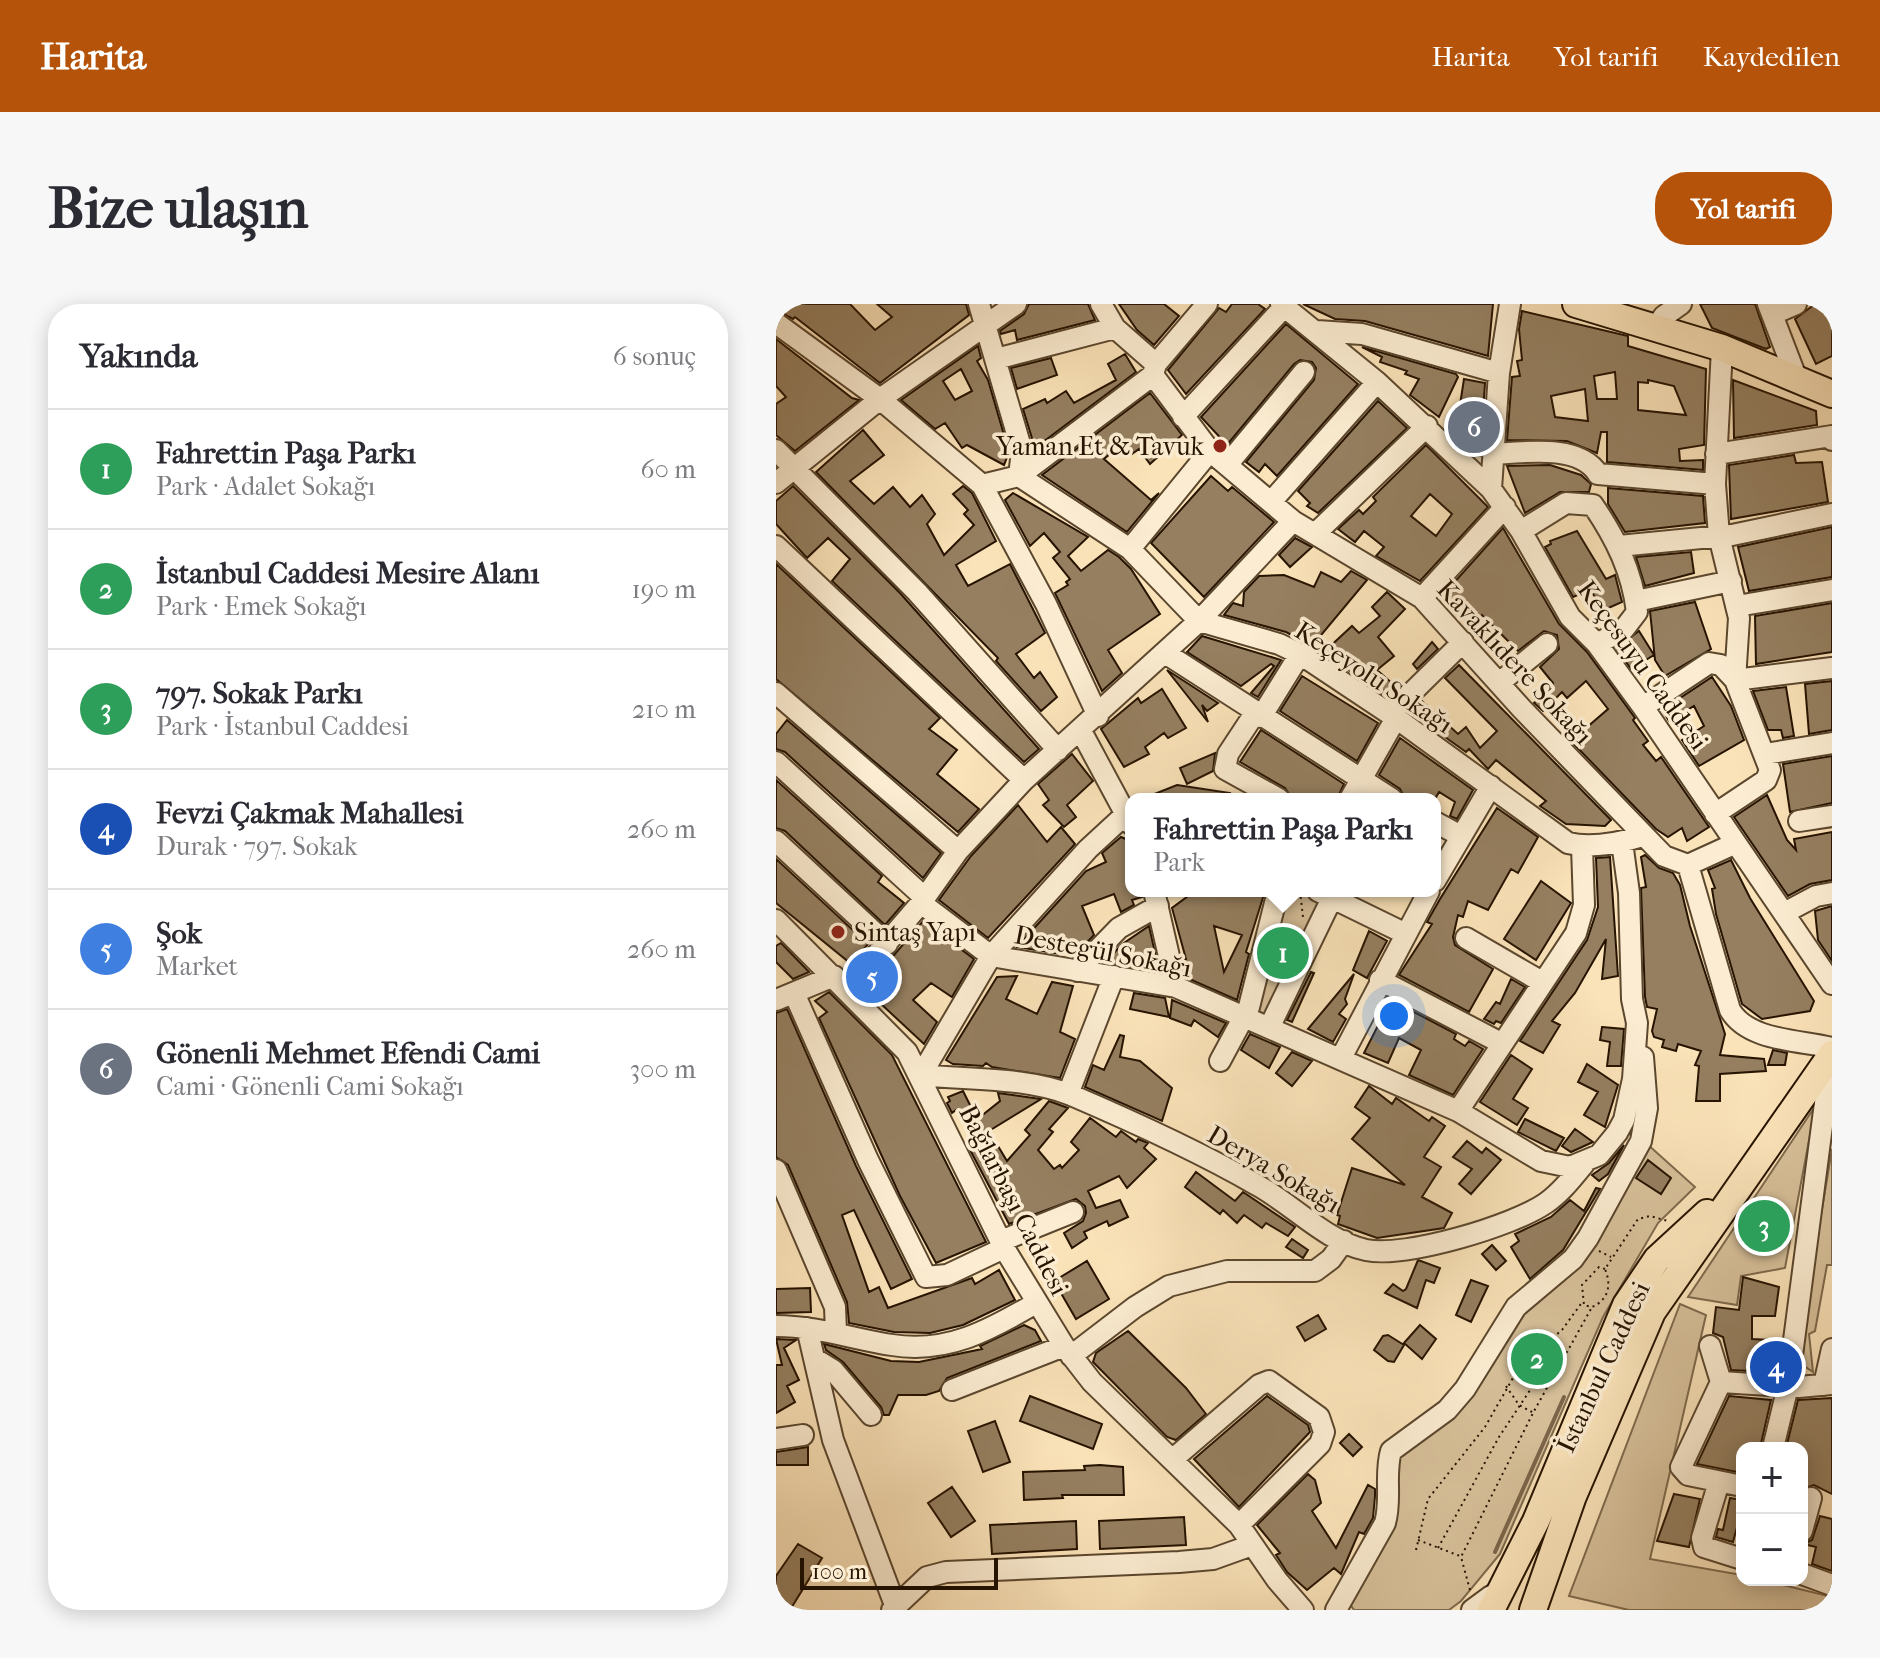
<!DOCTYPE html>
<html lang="tr">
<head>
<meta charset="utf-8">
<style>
	:root { --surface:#fff; --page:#f7f7f7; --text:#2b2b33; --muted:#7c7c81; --line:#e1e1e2; --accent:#b45309 }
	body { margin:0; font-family:"IM FELL French Canon",serif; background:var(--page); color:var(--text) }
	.controls { position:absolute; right:24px; bottom:24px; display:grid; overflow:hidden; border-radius:16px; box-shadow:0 4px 20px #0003 }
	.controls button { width:72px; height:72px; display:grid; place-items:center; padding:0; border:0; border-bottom:2px solid var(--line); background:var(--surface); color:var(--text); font:40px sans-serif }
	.scale { position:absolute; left:24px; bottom:20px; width:198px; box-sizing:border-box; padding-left:8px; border:4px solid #261300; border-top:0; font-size:22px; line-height:28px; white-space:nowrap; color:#261300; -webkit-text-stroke:6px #fcedd2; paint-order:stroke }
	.you { position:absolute; left:618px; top:712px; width:28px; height:28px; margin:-20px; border:6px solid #fff; border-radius:50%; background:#1a73e8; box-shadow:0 0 0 12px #1a73e833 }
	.badge { display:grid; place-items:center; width:52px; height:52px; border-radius:50%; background:var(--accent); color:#fff; font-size:26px; font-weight:700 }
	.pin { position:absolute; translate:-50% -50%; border:4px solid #fff; box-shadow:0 2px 8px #0006 }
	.popup { position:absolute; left:349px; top:489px; width:316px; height:104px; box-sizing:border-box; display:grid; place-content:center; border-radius:16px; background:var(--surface); filter:drop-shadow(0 2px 6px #0005); font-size:26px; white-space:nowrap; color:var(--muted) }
	.popup b { font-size:30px; color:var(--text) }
	.popup::after { content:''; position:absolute; left:50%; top:100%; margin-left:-16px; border:16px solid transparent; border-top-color:var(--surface) }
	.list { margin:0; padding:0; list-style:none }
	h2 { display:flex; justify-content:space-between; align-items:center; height:104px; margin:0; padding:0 32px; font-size:34px }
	h2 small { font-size:26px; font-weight:400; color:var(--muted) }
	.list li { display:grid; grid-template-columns:52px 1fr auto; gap:24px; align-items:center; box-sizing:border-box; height:120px; padding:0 32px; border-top:2px solid var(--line) }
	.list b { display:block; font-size:30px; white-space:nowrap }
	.list p { margin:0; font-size:26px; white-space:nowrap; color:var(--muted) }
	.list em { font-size:26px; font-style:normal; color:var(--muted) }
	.map { position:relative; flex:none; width:1056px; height:1306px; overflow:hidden; border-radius:32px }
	header { display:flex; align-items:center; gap:48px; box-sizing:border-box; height:112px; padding:0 40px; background:var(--accent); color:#fff }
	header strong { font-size:38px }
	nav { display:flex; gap:44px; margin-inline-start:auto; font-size:28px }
	.intro { display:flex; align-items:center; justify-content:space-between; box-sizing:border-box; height:192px; padding:0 48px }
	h1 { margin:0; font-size:56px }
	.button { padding:20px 36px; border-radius:32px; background:var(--accent); color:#fff; font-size:28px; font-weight:700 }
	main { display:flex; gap:48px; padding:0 48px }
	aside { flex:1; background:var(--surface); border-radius:32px; box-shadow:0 4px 20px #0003 }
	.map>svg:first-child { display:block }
</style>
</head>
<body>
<header>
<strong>Harita</strong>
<nav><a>Harita</a><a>Yol tarifi</a><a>Kaydedilen</a></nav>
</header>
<div class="intro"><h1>Bize ulaşın</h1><a class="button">Yol tarifi</a></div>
<main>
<aside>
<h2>Yakında<small>6 sonuç</small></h2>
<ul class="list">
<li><span class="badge" style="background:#2e9e5b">1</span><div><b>Fahrettin Paşa Parkı</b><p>Park · Adalet Sokağı</p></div><em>60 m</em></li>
<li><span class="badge" style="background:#2e9e5b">2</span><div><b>İstanbul Caddesi Mesire Alanı</b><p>Park · Emek Sokağı</p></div><em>190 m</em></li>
<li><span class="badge" style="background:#2e9e5b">3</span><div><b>797. Sokak Parkı</b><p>Park · İstanbul Caddesi</p></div><em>210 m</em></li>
<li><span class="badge" style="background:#1a4fb4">4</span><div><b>Fevzi Çakmak Mahallesi</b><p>Durak · 797. Sokak</p></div><em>260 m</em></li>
<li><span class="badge" style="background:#3f7fe0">5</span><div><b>Şok</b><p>Market</p></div><em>260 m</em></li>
<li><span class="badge" style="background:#6b7280">6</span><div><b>Gönenli Mehmet Efendi Cami</b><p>Cami · Gönenli Cami Sokağı</p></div><em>300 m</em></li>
</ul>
</aside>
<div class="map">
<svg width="1056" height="1306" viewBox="0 0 1056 1306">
	<rect width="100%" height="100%" fill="#fbe3b9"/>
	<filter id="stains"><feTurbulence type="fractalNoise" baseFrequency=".0025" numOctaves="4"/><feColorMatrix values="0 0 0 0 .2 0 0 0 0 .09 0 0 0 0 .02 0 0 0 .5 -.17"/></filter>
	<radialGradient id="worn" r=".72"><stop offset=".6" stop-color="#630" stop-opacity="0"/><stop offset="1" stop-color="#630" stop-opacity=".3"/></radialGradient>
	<!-- green -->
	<path fill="#d7c09a" stroke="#7e6a4d" stroke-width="2" d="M507 587H532L548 596 492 719 475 701Z
		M1036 807 1038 810 1009 964 965 972 961 1001 912 993Z
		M870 839 919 883 882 919 827 1013 724 1250 685 1297 673 1306H578L572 1297 607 1243 616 1161 743 1004 785 972Z
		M1056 845V961H1051L1039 1027 1033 1030 1037 1068 1025 1060 1028 1014Z
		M904 1000 930 1011 874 1255 966 1271V1276H987L1056 1293V1306H853L793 1292Z"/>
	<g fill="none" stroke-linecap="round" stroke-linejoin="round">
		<!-- stream -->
		<path stroke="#7b6549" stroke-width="4" d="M719 1248 788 1093"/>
	</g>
	<!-- building -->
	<path fill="#957f60" stroke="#261300" stroke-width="2" fill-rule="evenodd" d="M0 0H74L99 26 116 13 101 0H190L193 11 104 79 19 13 17 15 0 6Z
		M253 0H312L319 16 241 36 239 26 225 30 224 27 248 10Z
		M343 0H388L403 12 378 41 361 26Z
		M456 0H482L489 5 410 90 392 66 443 4 450 8Z
		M527 0H717L712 52 589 17 559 15Z
		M924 0H979L994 43 990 45 936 24Z
		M1039 0H1056V52L1040 60 1019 15Z
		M746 7 852 32V42L930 65 928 141 903 145 904 157 927 156V166L831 158V128H825L821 149 791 137 731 136 736 73 744 72 741 57 746 56 743 25ZM839 68 841 95H821L818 72ZM872 76 898 82 910 111 862 106V78L872 79ZM809 85 812 117 779 113 775 92Z
		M510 20 582 80 501 172 489 160 483 168 470 158 538 76 540 64 536 58 524 56 518 60 451 141 425 113Z
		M0 35 76 94 83 96 19 147 0 131V100L10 93 0 82Z
		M202 42 205 54 201 57 212 76 233 148 228 161 191 141 186 144 169 119 159 125 125 96ZM185 65 196 87 179 96 167 77Z
		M586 43 680 70 682 73 663 113 634 91 643 75 629 70 631 67 604 58 606 53Z
		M349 50 360 68 259 144 247 105 269 95 271 99 290 87 298 99 340 76 332 60Z
		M275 54 281 71 241 85 235 64Z
		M688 75 709 79 704 152H699L679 133Z
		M957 76 1040 107 1041 121 958 134Z
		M374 89 406 131 374 160 363 145 356 150 347 139 328 155 375 196 383 189 351 228 266 171Z
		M602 97 631 124 542 209 531 202 534 199 522 187Z
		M87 126 108 151 74 177 98 200 117 183 134 203 146 191 159 210 151 220 168 251 198 221 188 210 192 206 177 190 187 182 196 189 220 237 180 261 192 282 234 260 269 329 240 350 258 374 264 368 281 393 265 407 220 357 222 354 40 168Z
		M650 141 712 203 644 277 600 252 608 243 588 227 579 238 562 225 583 206 587 210 600 197 597 193ZM654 190 676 210 660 232 635 212Z
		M1018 151 1020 159 1046 158 1052 198 955 215 953 161Z
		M774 161 805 171 815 180 813 188H784L749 209 731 162Z
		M435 172 452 187 456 183 498 218 428 293 375 239Z
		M17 182 124 289 263 445 248 458 56 277 74 255 52 234 31 254 0 220V197Z
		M832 184 927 192 929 219 849 228 832 200Z
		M237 189 312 233 292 252 305 267 332 246 343 253 355 265 384 310 332 346 346 369 326 387 279 289 292 281 290 278 294 275 277 254 284 248 268 229 254 242 229 196Z
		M1056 223V273L973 287 962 243Z
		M727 224 783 320 811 348 859 414 857 416 872 437 867 441 880 457 885 453 933 523 911 537 906 524 892 533 880 525 795 437 832 405 810 377 791 394 786 388 767 407 758 399 777 379 764 363 783 345 781 331 768 327 742 347 706 311 696 322 666 292Z
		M801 227 830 275 839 271 846 298 828 306 814 286 797 293 769 243 775 240 774 237Z
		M519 234 536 243 514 263 503 251Z
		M915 248 918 269 869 282 860 253Z
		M0 260 164 414 153 425 181 446 161 470 203 505 182 528 0 375Z
		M575 267 591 276 536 342 510 328 448 311 457 299 467 302 468 288 483 272 508 271 538 283 545 268 565 278Z
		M611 288 629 305 602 333 618 352 601 366 618 381 621 378 625 381 612 393 547 349 576 322 583 329 604 312 596 303Z
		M919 298 935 345 889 372 879 356 874 307Z
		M1056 299V348L980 360 979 312Z
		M863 327 878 351 855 365 840 344Z
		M426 332 505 356 482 393 475 389 498 362 495 360 465 382 411 348Z
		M656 338 662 345 641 365 637 360Z
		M683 361 835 516 829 522 790 520 764 502 770 497 720 456 712 465 693 445 690 448 634 408 646 397 682 430 690 423 704 444 721 427 669 374Z
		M391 366 442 399 431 407 426 401 432 418Z
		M526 372 602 419 581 457 504 407Z
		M936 373 955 402 968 436 923 462 906 436 928 422 918 402 893 417 886 406Z
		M1056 377V426L1033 430 1029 380Z
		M1010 383 1018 432 1007 434 1005 426H992L977 387Z
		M386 385 410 424 392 434 388 429 369 443 373 450 348 463 325 425 362 394 365 399Z
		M11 416 165 549 147 574 9 448 0 445V430Z
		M485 426 568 480 561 495H516L509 484 464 458Z
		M624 434 697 486 681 515 674 512 679 498 663 488 659 495H629L624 485 603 471Z
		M439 449 437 467 411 480 404 464Z
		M296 450 317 477 291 501 300 513 288 523 267 501 273 496 262 480Z
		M1056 452V499L1014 508 1007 460Z
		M0 476 106 572 102 578 128 599 109 621 9 527 0 524Z
		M401 481 454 489 453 495H366Z
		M991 491 1011 536 1020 546 1018 535 1056 528V576L1034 580 1012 592 958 513Z
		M242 501 271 538 285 523 299 540 212 634 163 596 195 552Z
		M721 504 762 533 742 569 735 565 712 606 692 597 687 613 682 611 677 633 679 641 717 665 693 708 623 671 656 620 651 618 664 595Z
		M345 533 352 536 355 547V587H365L366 593 356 596 358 601 345 608 338 590 306 602 318 631 297 653 286 647 284 650 241 643 310 567 330 558 326 549Z
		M869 551 883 564 897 569 904 581 914 622 949 730 944 751 988 755 990 767 944 770V797H920L923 762 919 761 925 747 902 740 900 747 886 743 888 736 878 733 876 727 881 705 871 703 869 693 865 584 870 583 865 553Z
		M834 553 842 672 826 675 830 635 799 689 776 717 784 721 767 749 744 737 811 636 822 603 820 554Z
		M0 555 92 640 78 657 74 659 0 599Z
		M955 556 974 594 1038 697 1034 707 986 715 966 700 940 610 936 585 939 584 932 566Z
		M765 577 795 599 760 656 728 635Z
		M419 587H489L470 648 473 650 461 696 411 674 407 656 410 655 396 604ZM438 622 466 631 448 668Z
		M1056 602V657L1042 636 1039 607Z
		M147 617 198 655 176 693 155 679 137 696 161 718 148 740 89 685Z
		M373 622 383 667 330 658 345 641Z
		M593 627 611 637 591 674 577 666Z
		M5 639 33 668 17 675 0 658V642Z
		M535 668 538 669 516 718 511 716Z
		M578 670 569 695 571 700 563 710 570 715 557 738 532 725Z
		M241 672 230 695 261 710 276 678 297 682 284 728 299 735 284 774 216 763 210 759 207 762 177 760 170 756 221 673Z
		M735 675 749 683 725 719 720 717 718 720 708 715 720 698 724 700Z
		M53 688 116 751 210 938 160 959 124 892 43 714 51 708 39 697Z
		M358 689 389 694 393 713 354 705Z
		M396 696 450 719 442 733 418 716 415 722 394 714Z
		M615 696 680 730 678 735 689 742 693 737 707 745 677 791 633 771 645 746 623 734 612 759 588 749Z
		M11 705 80 862 136 975 115 985 78 906 66 911 93 988 103 983 112 1004 196 974 199 980 223 966 239 996 187 1021 154 1029 118 1028 73 1019 71 998 12 861 0 853V709Z
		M826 723 848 725 845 762H831L834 738 824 736Z
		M474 730 504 743 493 764 465 746Z
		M344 731 348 732 344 753 364 757 396 784 386 817 309 783 317 761 328 766Z
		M997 746 1011 749 1009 761H992Z
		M516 748 536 757 516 782 500 769Z
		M735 751 756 765 737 795 752 804 741 821 704 798Z
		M811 760 842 781 829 823 808 811 822 788 802 778Z
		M593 782 616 800 620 794 653 817 656 813 669 822 648 853 665 863 646 893 676 909 668 924 601 934 562 920 564 912 561 911 576 864 629 881 576 835 594 814 579 803Z
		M187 787 198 809 204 813 224 797 222 789 265 795 213 827 231 857 254 831 249 826 273 797 292 804 273 825 277 828 262 846 278 865 284 861 286 864 303 846 295 838 314 814 340 833 345 827 360 838 362 835 372 839 368 844 380 855 351 884 343 872 312 887 320 904 344 896 352 913 333 922 331 917 308 928 311 934 296 944 288 929 307 917 310 909 309 902 300 895 233 920 193 844 199 839 193 830 197 828 180 806 176 809 171 799 174 797 172 793Z
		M749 815 788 834 780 847 742 828Z
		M799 825 817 838 795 848 786 842Z
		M691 837 706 849 710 844 725 856 695 890 683 880 696 865 677 853Z
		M848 841 832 870 823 877 816 871 833 859Z
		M872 856 895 874 885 890 860 874Z
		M420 868 459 897 467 888 519 923 512 932 490 919 486 924 468 911 461 919 447 906 444 910 409 883Z
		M820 884 824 885 787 946 754 975 735 943 743 937 739 930 775 913 794 896 808 907Z
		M516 935 532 946 527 954 510 943Z
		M716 941 730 957 720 966 706 950Z
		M642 956 664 964 658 979 650 976 641 1004 609 989 617 980 627 987 630 985Z
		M311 957 333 995 300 1015 278 977Z
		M967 973 1003 983 999 1012H976V1035L994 1036 992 1068 955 1066 947 1033 937 1029 940 1003 963 1006Z
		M695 976 712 982 695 1018 680 1011Z
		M34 984 35 1008 0 1009V985Z
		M542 1011 550 1025 529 1037 521 1023Z
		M248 1021 259 1026 265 1037 171 1074 163 1087 150 1091H122L113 1111H108L105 1103 67 1058 50 1046 48 1040 115 1057 143 1058 206 1045 204 1042Z
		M644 1021 660 1035 646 1055 628 1039Z
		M352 1027 410 1084 430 1110 400 1136 391 1133 317 1058 320 1049Z
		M612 1031 628 1041 618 1058 612 1057 598 1046 607 1032Z
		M0 1035 20 1036 8 1044 23 1076 11 1082 19 1098 0 1109V1061H6Z
		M254 1092 326 1120 317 1145 244 1117Z
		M491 1092 532 1121 534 1128 463 1203 418 1155Z
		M953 1092 995 1096 984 1144H966V1169L921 1160Z
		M1056 1094V1190L1038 1181 1026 1185V1144H1010L1022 1096Z
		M219 1117 234 1158 207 1168 192 1127Z
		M573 1130 586 1143 577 1152 564 1139Z
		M32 1143V1161H0V1148Z
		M324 1161 347 1163 348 1191H286L287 1194 248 1196 247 1168 309 1166 308 1162Z
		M532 1170 539 1176 545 1199 536 1207 560 1244 592 1181 599 1185V1192L597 1214 588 1230 583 1228 565 1270 558 1264 531 1286 511 1268 500 1251 504 1249 481 1221Z
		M176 1183 199 1217 175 1233 152 1199Z
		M898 1190 924 1195 913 1243 881 1237Z
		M954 1194 966 1196V1225L961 1223 957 1238 940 1233 942 1225 947 1226Z
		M1044 1212 1056 1215V1267L1036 1260 1040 1243 1027 1240 1036 1236Z
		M408 1213 410 1241 324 1245 323 1217Z
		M300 1217 301 1245 216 1250 214 1221Z
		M22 1240 46 1254 14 1306H0V1272Z"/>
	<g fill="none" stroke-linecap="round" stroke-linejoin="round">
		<defs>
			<path id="minor" d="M203 0 246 147 243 172
				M325 0 339 24 380 60 377 71 434 147 517 217 646 294 746 405 888 552 912 561 958 540
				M505 0 601 78 715 185 745 227 794 313 821 340 867 403 1056 680
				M992 0 1020 73
				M997 10 1020 0
				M0 19 104 95 206 181 243 172 354 245 423 317 503 340 524 350 620 414 792 539C816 545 843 539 867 532
				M880 23 888 12 905 0
				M541 27 586 30 723 69
				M220 55 339 24
				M380 60 431 0
				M407 113 508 3
				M0 146 141 288 282 446
				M718 150C749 148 804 140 822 170L939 180
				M940 150 1056 132V136
				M451 161 528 68
				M243 172 377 71
				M0 179 104 95 240 0
				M206 181 270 300 322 412
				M715 185 723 69 734 0
				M495 198 601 78
				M745 227 790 199 817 201C840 235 856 267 861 308L848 325 821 340
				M541 228 651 122
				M0 242 248 476
				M843 242 956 231 1056 210
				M354 245 434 147
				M646 294 729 203
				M860 297 955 277
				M961 302 1056 286
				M389 349 616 495
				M723 379 771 340
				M0 389 182 547
				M867 403 933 359 945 361 959 376 1056 364
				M479 409 452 450 449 465 503 495
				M614 410 687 338
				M485 413 524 350
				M305 427 355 520
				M989 450 1056 439
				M0 458 148 593
				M574 495 620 414
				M350 510 312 545 215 652 145 771C192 776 251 773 295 791 358 818 422 847 481 881 516 900 551 938 590 946 629 954 737 922 770 899 785 889 796 874 808 860
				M939 510 990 476 994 466 959 376 963 314 943 232 939 180 946 44
				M1023 517 1056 512
				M659 518 685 532
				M0 537 111 640
				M912 561 954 706C972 737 1023 736 1056 744
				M659 577 715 482
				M378 587 400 683
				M542 587 628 629
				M145 599 215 652 400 683 682 807 765 857 794 863 823 851 841 829 848 816 857 775 861 719 856 695 853 589 846 538
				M1008 609 1040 592 1056 589
				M0 616 131 748 228 944 288 1042 316 1078 463 1221 501 1276 527 1306
				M690 634 766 678
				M301 667 343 624 382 602
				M604 676 725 739
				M71 685 145 599 182 547 248 476 423 317 517 217
				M18 689 92 856 150 973 171 971 228 944
				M0 696 58 672
				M494 722 556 594
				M565 754 653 587
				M444 757 473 703 502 587
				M292 790 338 672
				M682 807 800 629 808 601 806 543
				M0 866 59 1003 60 1028
				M225 937 297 908
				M0 1022C40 1022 77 1035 116 1041 171 1050 214 1026 260 999
				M31 1024 57 1136 119 1301
				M934 1042 945 1078
				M295 1052 359 1003 393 982 451 967H539L555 955 568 937
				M39 1055 57 1066 95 1111
				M945 1078 905 1163 912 1171 966 1182
				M945 1078 1023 1083 1056 1080
				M1048 1081 1056 1045
				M176 1086 288 1042
				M0 1135 27 1131
				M997 1144 1012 1082 1052 776 1049 760
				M397 1155 483 1081 493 1077 543 1113 548 1128 544 1140 463 1221
				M943 1178 926 1234 928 1243 966 1255
				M1026 1227 1035 1194
				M1026 1270 1056 1281
				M116 1306 151 1273 170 1268 403 1258 437 1255 476 1241
				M560 1306 609 1219C616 1195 608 1171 615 1147L671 1106 689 1085 740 1003 797 955 812 934 865 837 871 804 867 753
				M696 1306 715 1292H724"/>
			<path id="major" d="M800 0 946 44 1056 90
				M715 1306 760 1217 850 1001 881 955 931 909
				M757 1306 797 1192 876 1008 1056 750"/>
		</defs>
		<!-- minor casing -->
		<use href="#minor" stroke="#5b472e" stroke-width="24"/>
		<!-- major casing -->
		<use href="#major" stroke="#261300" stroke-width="30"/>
		<!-- path -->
		<path stroke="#261300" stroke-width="2" stroke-dasharray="2 4" stroke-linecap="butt" d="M524 587 527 613
			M823 947 835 953
			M829 965 823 963 806 981 808 1001 816 1003C832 996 836 982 829 965L862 915 874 912 892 917
			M778 1035 790 1047
			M730 1082 743 1101 756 1108
			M642 1236 684 1252
			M662 1244 723 1133 784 1041
			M640 1246 652 1195 709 1123 745 1060 786 1026 807 997
			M694 1286 685 1253 757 1109 816 1003"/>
		<!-- minor -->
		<use href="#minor" stroke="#fcedd2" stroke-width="20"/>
		<!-- major -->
		<use href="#major" stroke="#fbe3b9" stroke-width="26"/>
	</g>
	<!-- markers -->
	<g fill="#8f2418" stroke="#fcedd2" stroke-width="3">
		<circle cx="444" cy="142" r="8"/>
		<circle cx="62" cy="628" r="8"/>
	</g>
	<g text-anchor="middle" stroke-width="7" stroke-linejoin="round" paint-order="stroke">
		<!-- poi labels -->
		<g font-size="26" fill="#261300" stroke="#fcedd2" text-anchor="end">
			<text x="428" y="151">Yaman Et &amp; Tavuk</text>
			<text x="78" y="637" text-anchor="start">Sintaş Yapı</text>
		</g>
		<!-- street labels -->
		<g font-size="26" fill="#261300" stroke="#fcedd2">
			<text transform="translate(739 358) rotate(47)" y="9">Kavaklıdere Sokağı</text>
			<text transform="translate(867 361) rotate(54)" y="9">Keçesuyu Caddesi</text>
			<text transform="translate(598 373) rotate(33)" y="9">Keçeyolu Sokağı</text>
			<text transform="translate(327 647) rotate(11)" y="9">Destegül Sokağı</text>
			<text transform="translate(498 865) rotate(30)" y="9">Derya Sokağı</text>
			<text transform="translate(238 896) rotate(63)" y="9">Bağlarbaşı Caddesi</text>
			<text transform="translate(827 1063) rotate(-65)" y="9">İstanbul Caddesi</text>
		</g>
	</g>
	<rect width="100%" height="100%" filter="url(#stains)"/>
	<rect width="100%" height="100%" fill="url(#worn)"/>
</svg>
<div class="controls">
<button>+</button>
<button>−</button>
</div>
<div class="scale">100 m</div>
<div class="you"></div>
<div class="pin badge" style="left:507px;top:649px;background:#2e9e5b">1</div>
<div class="popup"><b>Fahrettin Paşa Parkı</b>Park</div>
<div class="pin badge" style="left:761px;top:1055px;background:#2e9e5b">2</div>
<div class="pin badge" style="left:988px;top:922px;background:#2e9e5b">3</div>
<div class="pin badge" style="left:1000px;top:1063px;background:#1a4fb4">4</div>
<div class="pin badge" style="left:96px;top:673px;background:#3f7fe0">5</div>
<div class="pin badge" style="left:698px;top:123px;background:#6b7280">6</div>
</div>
</main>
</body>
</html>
